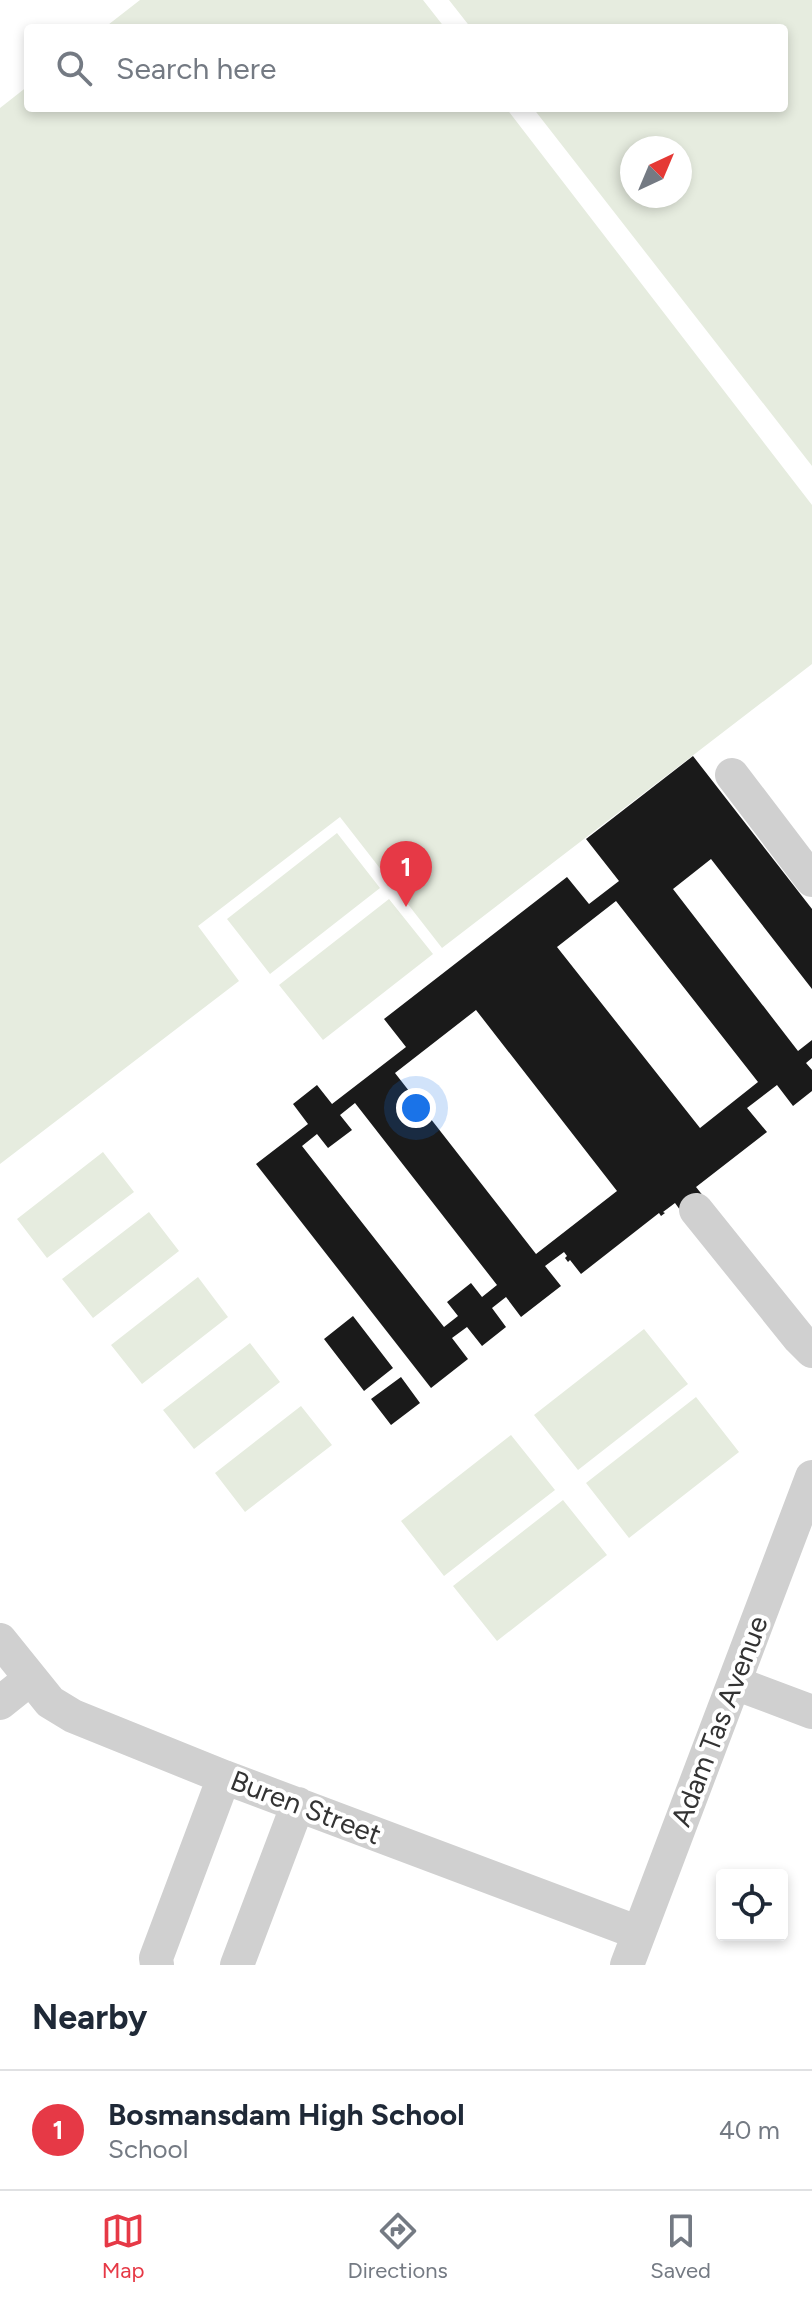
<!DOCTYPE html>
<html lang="en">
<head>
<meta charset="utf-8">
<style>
	:root { --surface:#fff; --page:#f6f6f7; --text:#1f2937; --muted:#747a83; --line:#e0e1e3; --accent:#e63946 }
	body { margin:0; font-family:Figtree,sans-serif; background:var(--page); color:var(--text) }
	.controls { position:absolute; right:24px; bottom:24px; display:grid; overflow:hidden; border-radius:8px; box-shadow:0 4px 12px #0003 }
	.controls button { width:72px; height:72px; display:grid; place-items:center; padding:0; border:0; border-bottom:2px solid var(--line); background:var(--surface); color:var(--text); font:40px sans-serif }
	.compass { position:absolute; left:620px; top:136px; width:72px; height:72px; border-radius:50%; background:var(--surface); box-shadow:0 4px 12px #0003; rotate:44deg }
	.you { position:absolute; left:416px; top:1108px; width:28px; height:28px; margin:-20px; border:6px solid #fff; border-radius:50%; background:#1a73e8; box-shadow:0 0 0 12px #1a73e833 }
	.badge { display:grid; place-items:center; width:52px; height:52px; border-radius:50%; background:var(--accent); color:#fff; font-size:26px; font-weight:700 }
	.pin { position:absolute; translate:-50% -66px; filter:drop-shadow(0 2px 4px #0008) }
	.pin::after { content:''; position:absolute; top:42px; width:28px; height:24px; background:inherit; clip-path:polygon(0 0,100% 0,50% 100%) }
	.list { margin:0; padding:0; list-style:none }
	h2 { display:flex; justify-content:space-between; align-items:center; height:104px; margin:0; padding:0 32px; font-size:34px }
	h2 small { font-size:26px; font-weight:400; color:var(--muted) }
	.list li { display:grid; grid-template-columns:52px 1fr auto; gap:24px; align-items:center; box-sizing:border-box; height:120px; padding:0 32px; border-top:2px solid var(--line) }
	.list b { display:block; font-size:30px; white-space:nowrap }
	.list p { margin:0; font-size:26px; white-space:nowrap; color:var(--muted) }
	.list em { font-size:26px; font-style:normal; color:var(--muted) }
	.icon { flex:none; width:44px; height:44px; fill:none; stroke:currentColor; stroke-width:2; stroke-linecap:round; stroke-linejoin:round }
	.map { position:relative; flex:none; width:812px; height:1965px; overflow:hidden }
	.search { position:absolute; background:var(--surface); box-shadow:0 4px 12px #0003; left:24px; right:24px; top:24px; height:88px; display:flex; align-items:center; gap:20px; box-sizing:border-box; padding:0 28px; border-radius:8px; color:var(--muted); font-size:30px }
	.sheet { height:224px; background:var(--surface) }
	nav { display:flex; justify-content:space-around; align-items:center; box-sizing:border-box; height:112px; border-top:2px solid var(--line); background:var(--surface); font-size:22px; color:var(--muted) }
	nav a { display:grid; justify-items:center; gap:4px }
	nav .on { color:var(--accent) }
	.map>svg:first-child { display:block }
</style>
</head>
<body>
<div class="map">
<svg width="812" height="1965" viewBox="0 0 812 1965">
	<rect width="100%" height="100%" fill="#fff"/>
	<!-- green -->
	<path fill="#e6ecdf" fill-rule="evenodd" d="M140 0H423L445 28H104Z
		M449 0H812V466L533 108H784V28H471ZM632 148H680V196H632Z
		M28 86V108H506L812 505V664L442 948 340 817 198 926 239 981 0 1164V108Z
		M337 833 380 888 270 974 227 919Z
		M389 899 433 954 323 1040 279 985Z
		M103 1152 134 1192 47 1258 17 1219Z
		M149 1212 179 1251 93 1318 62 1279Z
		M198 1277 228 1317 142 1384 111 1345Z
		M644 1329 688 1384 578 1470 534 1415Z
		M250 1343 280 1382 194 1449 163 1410Z
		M696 1397 739 1452 629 1538 586 1483Z
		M301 1406 332 1445 245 1512 215 1473Z
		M511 1435 555 1490 444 1576 401 1521Z
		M563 1500 607 1555 497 1641 453 1586Z"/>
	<!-- building -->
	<path fill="#1a1a1a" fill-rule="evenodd" d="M693 756 812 909V989L711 859 673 889 798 1051 812 1040V1058L806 1063 812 1070V1091L793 1106 777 1085 747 1108 767 1132 696 1187 704 1197 683 1214 675 1203 663 1212 665 1213 661 1216 659 1213 581 1274 570 1260 568 1262 565 1258 567 1256 564 1252 545 1266 561 1286 521 1317 506 1297 492 1308 506 1327 482 1346 467 1327 452 1338 468 1359 431 1388 256 1164 308 1124 293 1104 317 1085 332 1104 406 1047 384 1019 567 877 589 904 619 881 586 839ZM616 901 758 1082 700 1128 557 947ZM476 1010 617 1191 536 1254 395 1073ZM355 1103 497 1285 482 1297 471 1283 447 1302 458 1316 444 1327 302 1146 317 1134 328 1148 352 1130 340 1115Z
		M353 1316 393 1368 364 1391 324 1339Z
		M401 1377 420 1403 391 1425 371 1399Z"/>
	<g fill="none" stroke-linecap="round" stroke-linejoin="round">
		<!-- minor -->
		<path stroke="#d0d0d0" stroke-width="34" d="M732 775 812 880
			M696 1210 799 1338 812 1351
			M0 1640 50 1702 73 1716 224 1777 639 1933
			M735 1683 812 1712
			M0 1703 30 1679
			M157 1965 156 1958 224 1777
			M237 1965 298 1804
			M627 1965 812 1477"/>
	</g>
	<g text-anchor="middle" stroke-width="8" stroke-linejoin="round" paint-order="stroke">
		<!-- street labels -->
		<g font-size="28" fill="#333" stroke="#fff">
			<text transform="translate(719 1721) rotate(-69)" y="10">Adam Tas Avenue</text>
			<text transform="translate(306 1807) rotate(21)" y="10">Buren Street</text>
		</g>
	</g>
</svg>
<div class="controls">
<button><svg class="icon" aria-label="locate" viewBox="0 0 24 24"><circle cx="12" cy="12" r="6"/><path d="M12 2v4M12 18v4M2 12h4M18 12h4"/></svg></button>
</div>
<svg class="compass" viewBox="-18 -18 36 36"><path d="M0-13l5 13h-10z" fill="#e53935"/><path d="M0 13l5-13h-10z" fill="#747a83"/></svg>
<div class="you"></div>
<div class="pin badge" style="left:406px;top:907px">1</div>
<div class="search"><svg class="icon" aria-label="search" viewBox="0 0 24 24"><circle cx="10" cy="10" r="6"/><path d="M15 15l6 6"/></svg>Search here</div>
</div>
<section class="sheet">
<h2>Nearby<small></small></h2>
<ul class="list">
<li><span class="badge">1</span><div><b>Bosmansdam High School</b><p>School</p></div><em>40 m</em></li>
</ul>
</section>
<nav>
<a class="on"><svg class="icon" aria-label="map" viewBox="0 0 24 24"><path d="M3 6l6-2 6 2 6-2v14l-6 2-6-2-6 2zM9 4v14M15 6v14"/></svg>Map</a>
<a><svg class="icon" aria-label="directions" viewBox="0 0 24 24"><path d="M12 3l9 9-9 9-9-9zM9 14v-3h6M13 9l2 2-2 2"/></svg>Directions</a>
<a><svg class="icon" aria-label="saved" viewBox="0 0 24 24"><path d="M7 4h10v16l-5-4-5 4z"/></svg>Saved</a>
</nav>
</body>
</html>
